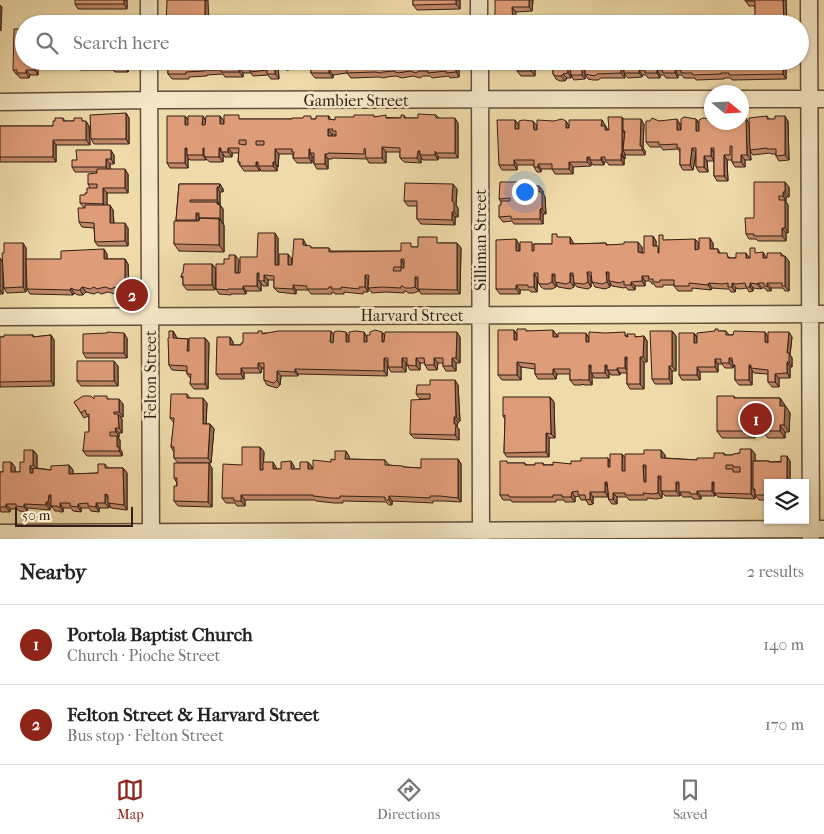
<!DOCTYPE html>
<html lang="en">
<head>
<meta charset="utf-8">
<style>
	:root { --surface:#fff; --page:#f6f6f6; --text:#222; --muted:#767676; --line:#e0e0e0; --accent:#8f2418 }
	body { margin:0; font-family:"IM FELL French Canon",serif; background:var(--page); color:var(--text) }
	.controls { position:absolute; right:15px; bottom:15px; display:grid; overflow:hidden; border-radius:0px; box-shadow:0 1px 4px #0004 }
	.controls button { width:45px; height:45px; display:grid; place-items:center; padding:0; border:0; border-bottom:1px solid var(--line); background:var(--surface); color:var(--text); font:25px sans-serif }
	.compass { position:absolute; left:704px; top:85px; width:45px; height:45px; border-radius:50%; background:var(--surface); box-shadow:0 1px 4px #0004; rotate:108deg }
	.scale { position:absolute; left:15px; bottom:12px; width:118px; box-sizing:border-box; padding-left:5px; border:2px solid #321f16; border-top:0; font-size:14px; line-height:18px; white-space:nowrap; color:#321f16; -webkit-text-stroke:4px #f5e7c7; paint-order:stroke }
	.you { position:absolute; left:524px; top:191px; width:18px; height:18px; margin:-12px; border:4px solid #fff; border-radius:50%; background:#1a73e8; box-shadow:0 0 0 8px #1a73e833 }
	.badge { display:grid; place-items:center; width:32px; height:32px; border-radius:50%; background:var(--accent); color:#fff; font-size:16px; font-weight:700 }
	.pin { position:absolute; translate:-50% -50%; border:2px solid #fff; box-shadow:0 1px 5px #0006 }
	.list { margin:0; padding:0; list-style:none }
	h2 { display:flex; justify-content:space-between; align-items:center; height:65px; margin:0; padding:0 20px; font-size:21px }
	h2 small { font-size:16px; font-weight:400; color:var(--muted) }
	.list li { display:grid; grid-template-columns:32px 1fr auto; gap:15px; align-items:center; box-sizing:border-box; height:80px; padding:0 20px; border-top:1px solid var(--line) }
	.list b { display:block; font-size:19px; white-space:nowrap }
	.list p { margin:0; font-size:16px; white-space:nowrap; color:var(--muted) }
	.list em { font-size:16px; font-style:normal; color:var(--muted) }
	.icon { flex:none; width:28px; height:28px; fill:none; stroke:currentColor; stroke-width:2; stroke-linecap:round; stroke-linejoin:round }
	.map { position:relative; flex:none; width:824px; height:539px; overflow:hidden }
	.search { position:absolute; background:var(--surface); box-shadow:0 1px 4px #0004; left:15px; right:15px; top:15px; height:55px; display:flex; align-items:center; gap:12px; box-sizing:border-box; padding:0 18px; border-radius:28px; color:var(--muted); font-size:19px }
	.sheet { height:225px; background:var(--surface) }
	nav { display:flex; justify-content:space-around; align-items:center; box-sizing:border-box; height:70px; border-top:1px solid var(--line); background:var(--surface); font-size:14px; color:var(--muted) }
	nav a { display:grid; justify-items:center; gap:2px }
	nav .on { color:var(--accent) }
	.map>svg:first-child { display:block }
</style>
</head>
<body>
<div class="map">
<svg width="824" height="539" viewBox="0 0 824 539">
	<rect width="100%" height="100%" fill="#efdaa9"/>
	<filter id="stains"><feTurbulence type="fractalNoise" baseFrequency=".004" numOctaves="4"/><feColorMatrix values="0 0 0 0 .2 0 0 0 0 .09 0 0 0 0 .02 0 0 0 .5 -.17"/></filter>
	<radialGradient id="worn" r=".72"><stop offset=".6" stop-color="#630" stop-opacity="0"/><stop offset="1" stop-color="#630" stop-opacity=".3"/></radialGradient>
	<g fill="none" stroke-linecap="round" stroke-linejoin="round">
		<defs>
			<path id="minor" d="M149 0V24
				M479 0V24
				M809 0 811 539
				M149 61 151 539
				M480 61 481 539
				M742 99H824
				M0 102 149 100 712 99
				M0 317 824 314
				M0 533 824 529"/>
		</defs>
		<!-- minor casing -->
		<use href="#minor" stroke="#614e3b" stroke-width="19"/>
		<!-- minor -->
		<use href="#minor" stroke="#f5e7c7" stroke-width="16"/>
	</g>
	<!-- wall -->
	<path fill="#bf8667" stroke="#321f16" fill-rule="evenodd" d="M127 0V9H78L75 4Z
		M413 0H460V9L417 10 413 5Z
		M495 0H533L532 11 516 12Z
		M745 0H786L787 24H756L755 6H749Z
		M24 61H37L38 63V75H30L29 78H20L18 75H17L13 70Z
		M76 61H129L128 72H115L113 70H80L77 65Z
		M168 61H307V66H296L295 64H289V70H286L282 66V64H278L279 79H271L268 75 253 76 251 73H243V77H225L223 74 207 75V76L189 77V79H172L168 74Z
		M311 61H459V77L450 78 449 76 432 78 430 76H423L420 78 413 76 402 78 396 76 387 77 384 78 379 77 351 78 347 73 333 75V78H315L311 73Z
		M535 61V76H521L517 71Z
		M549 61H786V79L732 80 731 78H724V79L696 80 695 78H684L682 75H678V78H666L664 75H660V78H648L646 75H642V77L628 78 624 73 625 78H601L598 80H593L588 79 585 74V79L574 80 571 75V78H567L565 81H560L556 79 553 74V70L549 65Z
		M126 113 129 118V144H94L91 139Z
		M404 115 406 118H418L436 115 439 118 458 123V158H439L438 156V160H423L421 157V163L404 162 400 158V152H386V163H369L367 159 332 158V159H328V169H317L314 164V158L312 156V163H297L293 158V154H279L278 167H277V171H261L260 169V171H244L238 162 239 153H232V157H225L223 154V162H210L206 159V160H190L188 158V168H170L167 163 185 116 188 119 206 120 220 116 224 121 241 119H316L329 116 331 120 376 117 401 118ZM332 134H334L336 136H332Z
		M767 116 769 119 788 121 789 160 779 161 776 156V154H771L770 153 753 155 750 151 751 160H745V167H735L732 162V160H727L728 181H717L714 176V161H707L708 172H699L696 167V153L693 170H683L680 165V152L678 149 663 150 661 147H650L646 142 659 121 680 124 696 119 699 123 712 119 749 123Z
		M622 117 623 119 644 124 643 148 645 151V155H627L625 154V159H624V165H609L607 162H604V165H593L591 162V166L573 167V174H555L552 169H541V172H537L534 167V165H517V170H502L499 165 515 120 519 125H569L602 120 608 130Z
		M63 118 65 121H84L89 126 90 145H56V162H0V126H53L55 121Z
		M114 155V164H110V169L128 174V193H107V205L113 210 114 223 128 228V246H98L95 242 94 228 82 227 79 222 84 208 80 203 90 188 88 184 97 173V172H75L72 167 77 160Z
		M533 182 536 186H539L543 191V193L545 197 546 214H543V224H514L512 221 503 222 499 217 501 205V202L499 199Z
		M179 184H220L223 189V192H220V205L223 209V224L224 225V252L179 251 174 244Z
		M789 187V197H786V201H785L788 205V233H786V241H758L756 239H749L746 234 754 218Z
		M457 189 456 205 458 208V217H455V225L421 224 417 219V206H408L404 201Z
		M653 236 656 241V246L659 249 666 240 699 243V249L713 243V249H718L720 253 731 258 749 257V258L758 253 766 257V258L781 253 789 261V291H785L783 288H771V291H767L765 288H762L761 289 753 288V291L749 292 747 288 740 289 736 288 735 292H731L729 289H725L712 288 711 290 692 288V291H678L674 286V285H663V287H656L654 284H652L650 281H645V286H635V290H628L626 287 624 288 612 286 610 283V287L605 289 595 287 592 282V277H591V287L588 289 577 287 574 283V287L570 289 558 287 556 283V287L552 289H544L541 287 538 282V278L537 292H531L529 290H520V294H500L496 289 519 244V251L534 244H552L559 237 573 242 574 244 606 243 607 245 642 247V253H644Z
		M278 238V265L292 259 291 265H292L306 244V246L312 248H329L331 251H401L413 247H418L440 243H457L461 248 460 294H421L419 290V291L414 293H408L406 291H404V293L386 292 372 293 368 288V280V292H363V294L344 292V294H335L334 292H332V294H311L308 290H296V294L278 292 274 288V280H268V286H263L261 283V291H246V294H231V295L219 294 216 289 224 264 239 260 238 273H240Z
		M23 243 26 248V292L7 293 4 288 3 271V294H0V258L2 262 4 253Z
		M107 254V259H125L128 264 129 292 125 294H121L118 292 115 294 108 292 101 294 98 292 94 294 86 292 83 295H78L74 293 73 295 30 294 27 289 61 259Z
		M212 264 216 269 215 290H187L183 285V279L181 277 183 273Z
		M514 330 517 335 527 331 557 335V337L589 338 627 335 637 337 644 336 647 341V362H644V389H630L627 384V373H620V375H611L609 372V378H594L592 374V385H584L583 384 582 385H574L570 380V374H557L556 379H538L535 374V369L521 367V380H502L498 375Z
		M173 331 176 336V338L188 339 189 341 205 338 209 343 208 389H194L190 384 191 379 187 374V371L172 370 169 365V338Z
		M672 331 676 336V371H672V384H655L652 379Z
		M720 331H726L729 335 765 332 768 337H792L790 355 792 358V367H790V378H779V387H772L768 382V374L754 373 752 370V385H739L735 380V368L733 363V368H725L722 364H718V372H700V380H682L679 375 694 333 697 337Z
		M364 332 367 337 370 335 382 332 385 335 460 337V363H456V371H446L443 366V363H438L437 370H428L425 365V363H420V370H410L406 363V372H391L388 367V363L387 376 298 374V376H281L280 385 277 388 267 385 264 380V368H262L261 373H244V379H220L216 374 230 337 233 342V345H241L243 343 264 333 334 335 349 337Z
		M33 335 34 337 51 335 54 340V386L0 387V337Z
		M127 338V358H86L83 353Z
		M118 366V386H81L77 381Z
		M458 385 460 421 458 422 457 427 459 429V440L414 438 410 434 429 399H420L416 394Z
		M187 394 190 398 207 403 206 424H210L214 429 211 463H178L174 458V452L171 447 174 423 170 418Z
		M734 396 735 398H780L790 413 789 432H785V438H768L764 433H755V438H722L717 431Z
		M550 397 554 402 555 438H549V457H507L504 453 505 419 503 416Z
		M94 399H109L123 404V417H120L122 419V433H119V437H118L120 440V449L122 452V456H87L83 451 89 432V418L88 416 84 418 74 402Z
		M260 447 264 452 263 470 276 467V469H281L294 466V469H300L308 462 312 467V469L331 462 335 460 349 456V459L385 460 389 465 404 467 421 468 458 459 461 464V502L443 501H433V503L392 501V505H389L386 502 343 501V503H334L316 501 315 500H245V506H237L235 503H226L222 498 242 465Z
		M751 449 755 454V461H769L770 462 790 461V483H768V500H759L755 495V491V499L718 497 715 493V496H701V499H693L692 497H683L680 493V496H665L662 492V498L656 499 647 498V500H629L627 497H617V504H612L609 500 608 497H593V504L589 505 586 500H581L579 496 575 497V502H565L564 500H556V502H512L511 500H503L500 495 508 463H525L526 465H535L543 463 545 465 571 464 581 461 608 458 610 462 622 454 625 459 665 455V458L697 460 714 458 724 453 726 455H733Z
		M33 450 37 455V468L51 470 69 465 73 470V474L98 473 105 464 108 468H123L127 473V510L111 508 109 504V508H99V512L91 511 89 508H81V512L73 511 71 508H63V512H60V511H55L52 507H50V510L27 508 28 512 19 511 17 509H10V512H1L0 510V472H3L11 462 15 467V472H20Z
		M212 468V507L178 506 174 501 177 483 174 478Z"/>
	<!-- shaded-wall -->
	<path fill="#9b6d54" stroke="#321f16" d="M124 0H127V9L124 4Z
		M205 0H208L209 24H205Z
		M456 0H460V9L456 4Z
		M529 0H533L532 11 529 7Z
		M783 0H786L787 24H785L784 23Z
		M0 5 2 7 1 31 0 29Z
		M512 7 516 12V24H513Z
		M309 18 313 24H309Z
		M34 61H37L38 63V75L35 70Z
		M125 61H129L128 72 125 67Z
		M275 61H277L278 64 279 79 275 74Z
		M286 61H287L289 64V70L286 66Z
		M456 61H459V77L456 72Z
		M531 61H535V76L531 71Z
		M783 61H786V79L783 74Z
		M567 63 571 68V78L568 73Z
		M582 63 585 68V79L582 75Z
		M621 67 624 71 625 78 621 73Z
		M239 68 243 73V77L239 72Z
		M26 70 30 75 29 78 26 73Z
		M329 70 333 75V78L329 73Z
		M639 70 642 75V77L639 73Z
		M657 70 660 75V78L657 73Z
		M675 70 678 75V78L675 73Z
		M563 74 567 78 565 81 561 76Z
		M126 113 129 118V144L126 139Z
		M185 116 189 121V130L185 125Z
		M203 116 206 121V129L202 125Z
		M220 116 224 121V129L220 124Z
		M785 116 788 121 789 160 785 155Z
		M622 117 625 122V131H623L625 134 623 150 625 154V159L622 154Z
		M455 118 458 123V158L455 153Z
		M746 118 749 123 751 160 747 155Z
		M641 119 644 124 643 148 645 151V155L640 146Z
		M677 119 680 124 681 135 677 130Z
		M696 119 699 124V136L696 131Z
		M515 120 519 125V134L515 129Z
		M602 120 608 131V135L601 126Z
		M86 121 89 126 90 145 86 140Z
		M533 121 537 126V135L534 130Z
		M566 121 569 126V133L566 128Z
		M328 129 332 134V141L328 136Z
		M53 140 56 145V162L53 157Z
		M382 147 386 152V163L382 158Z
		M185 148 189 153 187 155 188 158V168L185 163Z
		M203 148 206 153 204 156 206 159V160L203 155Z
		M219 148 223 154V162L219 157Z
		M228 148 232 153V157L228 152Z
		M692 148 696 153 693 170 690 165Z
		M711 148 714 153V161L711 156Z
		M275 149 279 154 278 167 275 162Z
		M309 149 312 153H310L312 156V163L309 158Z
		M111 150 114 155V164L111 159Z
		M418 151 421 156V163L417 158Z
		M435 151 438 156V160L435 155Z
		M325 154 328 159V169L325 164Z
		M621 154 624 159V165L621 160Z
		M724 155 727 160 728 181 724 176Z
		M741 155 745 160V167L741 162Z
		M704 156 707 161 708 172 704 167Z
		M587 157 591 162V166L587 162Z
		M601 157 604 162V165L601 160Z
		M106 159 110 164V172L106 167Z
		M514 160 517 165V170L514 165Z
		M256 162 259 166H258L260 169V171L256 166Z
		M273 162 277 167V171L273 166Z
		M569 162 573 167V174L569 169Z
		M538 164 541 169V172L538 167Z
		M125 169 128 174V193L125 188Z
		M785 182 789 187V197L785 192Z
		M220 184 223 189V192L219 187Z
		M453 184 457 189 456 205 458 208V217L454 212 452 201Z
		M539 186 543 191V193L545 197 546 214 542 209 539 192Z
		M217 187 220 192V205L217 200Z
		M103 188 107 193V209L103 204Z
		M783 192 786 197V201L783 196Z
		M785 200 788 205V233L785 228Z
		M217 202 220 207V205L223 209V224L220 219Z
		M110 205 113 210 114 228 110 223Z
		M540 209 543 214V224L540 219Z
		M452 212 455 217V225L452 220Z
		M196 213 200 218V225L196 220Z
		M219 218 224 225V252L219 245Z
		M125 223 128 228V246L125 241Z
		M782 228 786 233V241L782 236Z
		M275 233 278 238V270L275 265Z
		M653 236 656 241V251L653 246Z
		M570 237 573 242 574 249 570 244Z
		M710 238 713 243V254L710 249Z
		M303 239 306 244V250L303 245Z
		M516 239 519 244V256L516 251Z
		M695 239 699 243V254L695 250Z
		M638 242 642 247V257L638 252Z
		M23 243 26 248V292L23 287Z
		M457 243 461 248 460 294 457 290Z
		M104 249 107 254V264L104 259Z
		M763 252 766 257V263L763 258Z
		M746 253 749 257V263L746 258Z
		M288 254 292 259 291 270 288 265Z
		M235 255 239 260 238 278 235 273Z
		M785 256 789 261V291L785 286Z
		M0 258 3 263V294L0 290Z
		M125 259 128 264 129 292 125 287Z
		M401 259 404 264V272L401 267Z
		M212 264 216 269 215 290 212 285Z
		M587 272 591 277V287L588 282Z
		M606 272 610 277 609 281 610 283V287L607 282Z
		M257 273 261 278 259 281 261 283V291L257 286Z
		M534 273 537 278V292L534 287Z
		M570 273 574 278V287L570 282Z
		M552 274 556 279V287L552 282Z
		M264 275 268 280V286L264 281Z
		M365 275 368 280V292L365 287Z
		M642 276 645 281V286L642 281Z
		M415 277 419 282V291L415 287Z
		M631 282 635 286V290L631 285Z
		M709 283 712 288 711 290 708 285Z
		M732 283 736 288 735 292 732 287Z
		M750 283 753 288V291L750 287Z
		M758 283 762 288 761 289 757 284Z
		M767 283 771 288V291L767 286Z
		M293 285 296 290V294L293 289Z
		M516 285 520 290V294L516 289Z
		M243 286 246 291V294L243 289Z
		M82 287 86 292 83 295 80 290Z
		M71 288 74 293 73 295 70 290Z
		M514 330 517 335V345L514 340Z
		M553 330 557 335 556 341 553 337Z
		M173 331 176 336V343L173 338Z
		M331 331 334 335V347L330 342Z
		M672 331 676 336V371L672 366Z
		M346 332 349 337V347L346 342Z
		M364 332 367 337V347L364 342Z
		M382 332 386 337 385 347 382 342Z
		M457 332 460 337V363L456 358Z
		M765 332 768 337V347L765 342Z
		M789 332 792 337 790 355 792 358V367L789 362 787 353Z
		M124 333 127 338V358L124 353Z
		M586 333 589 338V346L586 342Z
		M694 333 697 338V348L694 343Z
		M51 335 54 340V386L51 381Z
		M644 336 647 341V362L643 357Z
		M230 337 233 342V350L230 345Z
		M205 338 209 343 208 389 205 384Z
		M188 339 191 344V356L187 351Z
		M625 357 629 362V373L625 368Z
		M640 357 644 362V389L640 384Z
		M384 358 388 363 387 376 384 371Z
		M402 358 406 363V372L402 367Z
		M416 358 420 363V370L416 366Z
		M434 358 438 363 437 370 434 365Z
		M452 358 456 363V371L452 366Z
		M729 358 733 363V368L729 363Z
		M715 359 718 364V372L715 367Z
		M114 361 118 366V386L114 381Z
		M517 362 521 367V380L517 375Z
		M787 362 790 367V378L787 373Z
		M258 363 262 368 261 373 258 368Z
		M589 365 592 370 591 373 592 374V385L589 380Z
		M605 365 609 370H607L609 372V378L605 373Z
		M749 365 752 370V385L749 380Z
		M669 366 672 371V384L669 379Z
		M697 367 700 372V380L697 375Z
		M241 368 244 373V379L241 374Z
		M617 368 620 373V375L617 370Z
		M295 369 298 374V376L295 372Z
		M553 369 557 374 556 379 553 374Z
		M277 371 281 376 280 385 277 380Z
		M775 374 779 378V387L775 382Z
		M455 380 458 385 460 421 456 417Z
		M550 397 554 402 555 438 551 434Z
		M203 398 207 403 206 429 203 424Z
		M780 398 790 413 789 432 784 425 780 406Z
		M119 399 123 404V417L119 412Z
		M118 414 122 419V433L119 428Z
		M454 417 458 422 457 427 459 429V440L455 435 454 424Z
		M210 424 214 429 211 463 208 458Z
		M780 425 785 432V438L780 431Z
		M750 426 755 433V438L750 431Z
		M115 428 119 433V437L116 432Z
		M546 433 549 438V457L546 452Z
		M117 436 120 440V449L122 452V456L117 447Z
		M260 447 264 452 263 474 260 470Z
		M751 449 755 454V489H753L755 491V499L751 494Z
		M33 450 37 455V470L33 465Z
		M661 450 665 455 664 463 661 458Z
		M346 451 349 456V464L345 459Z
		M622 454 626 459V476L622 471Z
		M787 456 790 461V483H787Z
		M608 458 611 463V472L608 467Z
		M458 459 461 464V502L458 498Z
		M291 461 294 466V474L291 469Z
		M11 462 15 467V477L11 472Z
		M273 462 276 467V474L273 469Z
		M308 462 312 467V474L308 469Z
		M209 463 212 468V507L208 502Z
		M69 465 73 470V479L69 474Z
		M643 465 647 470V487L644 482Z
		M30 466 34 471V478L30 473Z
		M123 468 127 473V510L124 505Z
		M658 476 662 481V498L658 493Z
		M605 482 608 487V497L605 492Z
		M676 482 680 487V496L676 491Z
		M712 482 715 487V496L712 491Z
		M697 491 701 496V499L697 494Z
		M572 492 575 497V502L571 497Z
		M590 492 593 497V504L590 499Z
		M613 493 617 497V504L613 499Z
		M105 494 109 499V508L105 503Z
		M49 495 52 500V507L48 502Z
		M241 495 245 500V506L241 501Z
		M389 496 392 501V505L389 500Z
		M46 502 50 507V510L46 505Z
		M60 503 63 508V512L60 507Z
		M96 503 99 508V512L96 507Z
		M6 504 10 509V512L6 507Z
		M24 504 27 508 28 512 24 507Z
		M78 504 81 508V512L78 507Z"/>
	<!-- building -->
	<path fill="#de9c78" stroke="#321f16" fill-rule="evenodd" d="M75 0H124V4H75Z
		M167 0H205V24H166Z
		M413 0H456V4L413 5Z
		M495 0H529V7H512L513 24H495Z
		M745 0H783L784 23H755V1H745Z
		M309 18V24H293V19Z
		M586 18H593V21H599V24H586Z
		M60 20 66 21V24H60Z
		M274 22H282V24H274Z
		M436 23H455V24H437Z
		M14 29H22V32H24V61H35V70H26V73H17V70H13Z
		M76 61H125V67H111V65H77Z
		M168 61H275V74H267V70L250 72V68H239V72H221V70H204V71L186 72V74H168Z
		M282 61H286V66H282Z
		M311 61H456V72L446 73V71L428 73V71H419L416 73 410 71 398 73 393 71 383 72 381 73 375 72 347 73V67L329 70V73H311Z
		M517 61H531V71H517Z
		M549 61H783V74L729 75V73H721V74L693 75 692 73H681V70H675V73H663L662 70H657V73H645V70H639V73H624V66L621 67V73L597 74 595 76 585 74V63H582V75H571L570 63H567L568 73 563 74 561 76H556L553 74V65H549Z
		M126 113V139H91L90 115Z
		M418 114 436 115V118H455V153H436L435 151V155H420V151H418L417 158H400V148L382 147V158H366L365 148 364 149V154L328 153V154H325V164H314V153H310V149H309V158H293L294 152H292V149H275V162H273V166H258V162H256V166H240V162H238L239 148H228V152H221V148H219V157H206L204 156V148H203V155H187V148H185V163H167V116H185V125H188V116H203L202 125H205L206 116H220V124H224V115H239V119H292V118H303L304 116H311V119H316V116H329L328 119 335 120V117H354V115H374V117L386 115V118H401V115H404V118H418ZM328 129H333L332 131H336V136H328ZM239 140H246V145L239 144ZM256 141H264V145H256Z
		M767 116V119H775V116H785V155L776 156V149H767V148L750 150 749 118Z
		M608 117H622V154H621V160H605V157H601V160H590V157H587V162H569V169H552V164H538V167H534V160H514V165H499L497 120H515V129H519V121L523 120 533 121 534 130H537V120L554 121 562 119 566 121V128H569V120H602L601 126H605V130H609Z
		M684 117 696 119V131H699V120L703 118 712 119V122H742V118H746L747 155H741V162H732V146H730V155H724V176H714V148H711V156H704V167H696V148H692L690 165H680V148H677V144L659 145V142H646V121H650L652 118 659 121 677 119V130H681V119Z
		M55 118H63V121H74V118H82V121H86V140H53V157H0V126H53V121H55Z
		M623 119H641L640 146H642V150H623L625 131H623Z
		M76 150H111V159H106V167H72V160H77Z
		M97 169H125V188H103V204L80 203V195H85V193H87V188H97V184H88V174L97 173Z
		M500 182H533V186H539V192H542V209H540V219H511V216L499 217V205H501V201H510V198L499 199Z
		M754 182H785V192H783V196H779V200H785V228H782V236H754V234H746L745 218H754Z
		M405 183 453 184 452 201 454 203V212H452V220L417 219V201H404Z
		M179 184H220L219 187H217V200H190V202H217V204L220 205V219L199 218V220V213H196V220H176Z
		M85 205H110V223H125V241L95 242 94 223 79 222 78 208H85Z
		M199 218H219V245L174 244V221H199Z
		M258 233H275V265H279V254H288V265H292L294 239H303V245L311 246V248H329V252L401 251V243H411V247H418V237H437V243H457V290L418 289V277H415V287L411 288H405L403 286H401V288L382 287 368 288 369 275H365V287H359V289L341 287V289H331L332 287H329L328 289H307V286L293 285V289L274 288V276L264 275V281H259V273H257V286H243V289H228V290L216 289V264H224V259H229V255H235V273H240V257H257ZM401 259H404V268H401V271H393L394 267H401Z
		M552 234H557V237H570V244L606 243V245L624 244V242H638V252L642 253H644V236H653V246H658V253H659V235H663V240L695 239V250L699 249V238H710V249H718V253H727L728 258H736V253H746V258H750V248H755V253L763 252V258H767V253H781V256H785V286H782V283H767V286H764V283H758L757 284 750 283V287H746L745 283 736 284 732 283V287H728V283L722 284 709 283 708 285 689 283V286H674V280H660V282H653V279H648L649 276H642V281L631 282V285H624V281L620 283 609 281V272H606L607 282 602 284 592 282 591 272H587L588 282 584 284 574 283 573 273H570V282L566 284 555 282V274H552V282L548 284H540L538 282V273H534V287H528V285H516V289H496V240L516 239V251H520V242H532V251H534V244H552Z
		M4 243H23V287L4 288 2 253H4Z
		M104 249V259H125V287L121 289H117L115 287 111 289 105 287 97 289 94 287 90 289 82 287 80 290H75L71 288 70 290 27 289 26 259H61V251Z
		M184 264H212V285H183V276L181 277 182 273H183Z
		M517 329H526V331L553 330V337H558V333H586V342H589V332L605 333 625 332V336L628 337 627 334H635V337L644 336 643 357H640V384H627V357H625V368H617V370H607V365H605V373H591V365H589V380H580V379L579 380H570V369H553V374H535V364L517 362V375H498V330H514V340H517Z
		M715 329H718V331H726V335H733L734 331 765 332V342L768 343V332H789L787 353H789V362H787V373L775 374V382H768V370L751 368V365H749V380H735V365H733L732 358H729V363H721V359H715V367H697V375H679V333H694V343H697V333L715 331Z
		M375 330 382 332V342H384L385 332H457L456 358H452V366H443V358H434V365H425L424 358H416V366L407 365V358H402V367H388V358H384V371L295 369V372L277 371V380L274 383 264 380V363H258V368H241V374H216L217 337H230V345H241V343H243V333H258V331H262V334L278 331H331L330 342 333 343 334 332 338 331 346 332V342H349V332L355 331 364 332V342H367V335H370V332Z
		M169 331H173V338L188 339 187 351H189V338H205V384H190L191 374H187V366L169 365 168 338H169Z
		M650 331H672V366H669V379H652Z
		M107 332 124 333V353H83V334L107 333Z
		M4 335H33V337L51 335V381L0 382V337H4Z
		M77 361H114V381H77Z
		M430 380H455L456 417H454V424H456L455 435 410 434 411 400 430 399V394H416L417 385H430Z
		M171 394H187V398H203V424H210L208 458H174V447H171L174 419V418H170Z
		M83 396H91L94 399V396H107V399H119V412H114V414H118L119 428H115L116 432H110V436H117V447H119V451H83L85 432H89V414L87 415 85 410 81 413 74 402Z
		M717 396H734V398H780V406H785L784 425H780V431H763V426H750V431H717Z
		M503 397H550L551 434 546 433V452L504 453 505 415 503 416Z
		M242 447H260V470H263V462H273V469H281V462L291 461V469H300V462H308V469H313V460L331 462V459L335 460V451H346L345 459 385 460V465L403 466V467L421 468V459H458V498L440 496H430V498L389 496V500H385V497L340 496V498H331L313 496V495H241V501H234V498H222L223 464 242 465Z
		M740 449H751V494L714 493V482H712V491H697V494H690V492H679V482H676V491H661V476H658V493L653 494 643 493 644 495H625V493H613V499L609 500 607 482H605V492H590V499L586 500 585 495H578V491L572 492 571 497H562V495H553V497H509V495H500V461H507V463H525V465H535V463H543V465H553V462L571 464V461H581V458H608V467H610V454H622V471H625V454H644V450H661V458L697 460V458H714V453H724V455H733V454L740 453ZM643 465H646V482H644ZM726 465H733V467H740V472H733V469H726Z
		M24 450H33V465L30 466V473H33V468L51 470V466L69 465V474L98 473V464H105V468H123L124 505 108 503V495L105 494V503H96V507L88 506V503L78 504V507L70 506V503H60V507H57V506H51V495H49L48 502H46V505L24 504V507L16 506V504H6V507H0V472H3V462H11V472H20V462H24Z
		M781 456H787V483H768V495H755V489H753V461H769V462H781Z
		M174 463H209L208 502 174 501V486H177V478H174Z"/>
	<g text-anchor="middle" stroke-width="5" stroke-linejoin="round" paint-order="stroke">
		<!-- street labels -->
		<g font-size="16" fill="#321f16" stroke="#f5e7c7">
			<text x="356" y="106">Gambier Street</text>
			<text transform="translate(480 240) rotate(-90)" y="6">Silliman Street</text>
			<text x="412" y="321">Harvard Street</text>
			<text transform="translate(150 375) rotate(-90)" y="6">Felton Street</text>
		</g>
	</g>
	<rect width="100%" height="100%" filter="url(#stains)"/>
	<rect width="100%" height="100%" fill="url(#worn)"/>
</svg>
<div class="controls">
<button><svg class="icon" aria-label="layers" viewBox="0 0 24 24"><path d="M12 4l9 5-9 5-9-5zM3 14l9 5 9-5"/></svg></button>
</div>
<svg class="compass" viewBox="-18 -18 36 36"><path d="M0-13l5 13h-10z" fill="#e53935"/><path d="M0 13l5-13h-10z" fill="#767676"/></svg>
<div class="scale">50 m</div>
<div class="you"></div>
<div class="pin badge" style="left:756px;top:419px">1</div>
<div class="pin badge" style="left:132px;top:295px">2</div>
<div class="search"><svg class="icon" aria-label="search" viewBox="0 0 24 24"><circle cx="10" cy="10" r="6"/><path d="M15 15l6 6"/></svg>Search here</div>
</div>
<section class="sheet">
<h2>Nearby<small>2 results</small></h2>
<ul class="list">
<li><span class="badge">1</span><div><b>Portola Baptist Church</b><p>Church · Pioche Street</p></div><em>140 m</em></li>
<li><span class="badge">2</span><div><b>Felton Street &amp; Harvard Street</b><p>Bus stop · Felton Street</p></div><em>170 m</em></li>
</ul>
</section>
<nav>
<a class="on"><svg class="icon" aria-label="map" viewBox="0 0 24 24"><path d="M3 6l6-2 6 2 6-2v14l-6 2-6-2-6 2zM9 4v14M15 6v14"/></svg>Map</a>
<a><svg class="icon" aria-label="directions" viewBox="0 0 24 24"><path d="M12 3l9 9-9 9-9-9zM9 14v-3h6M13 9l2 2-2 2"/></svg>Directions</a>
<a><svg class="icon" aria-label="saved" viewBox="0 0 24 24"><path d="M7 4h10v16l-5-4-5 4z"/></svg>Saved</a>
</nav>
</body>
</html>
